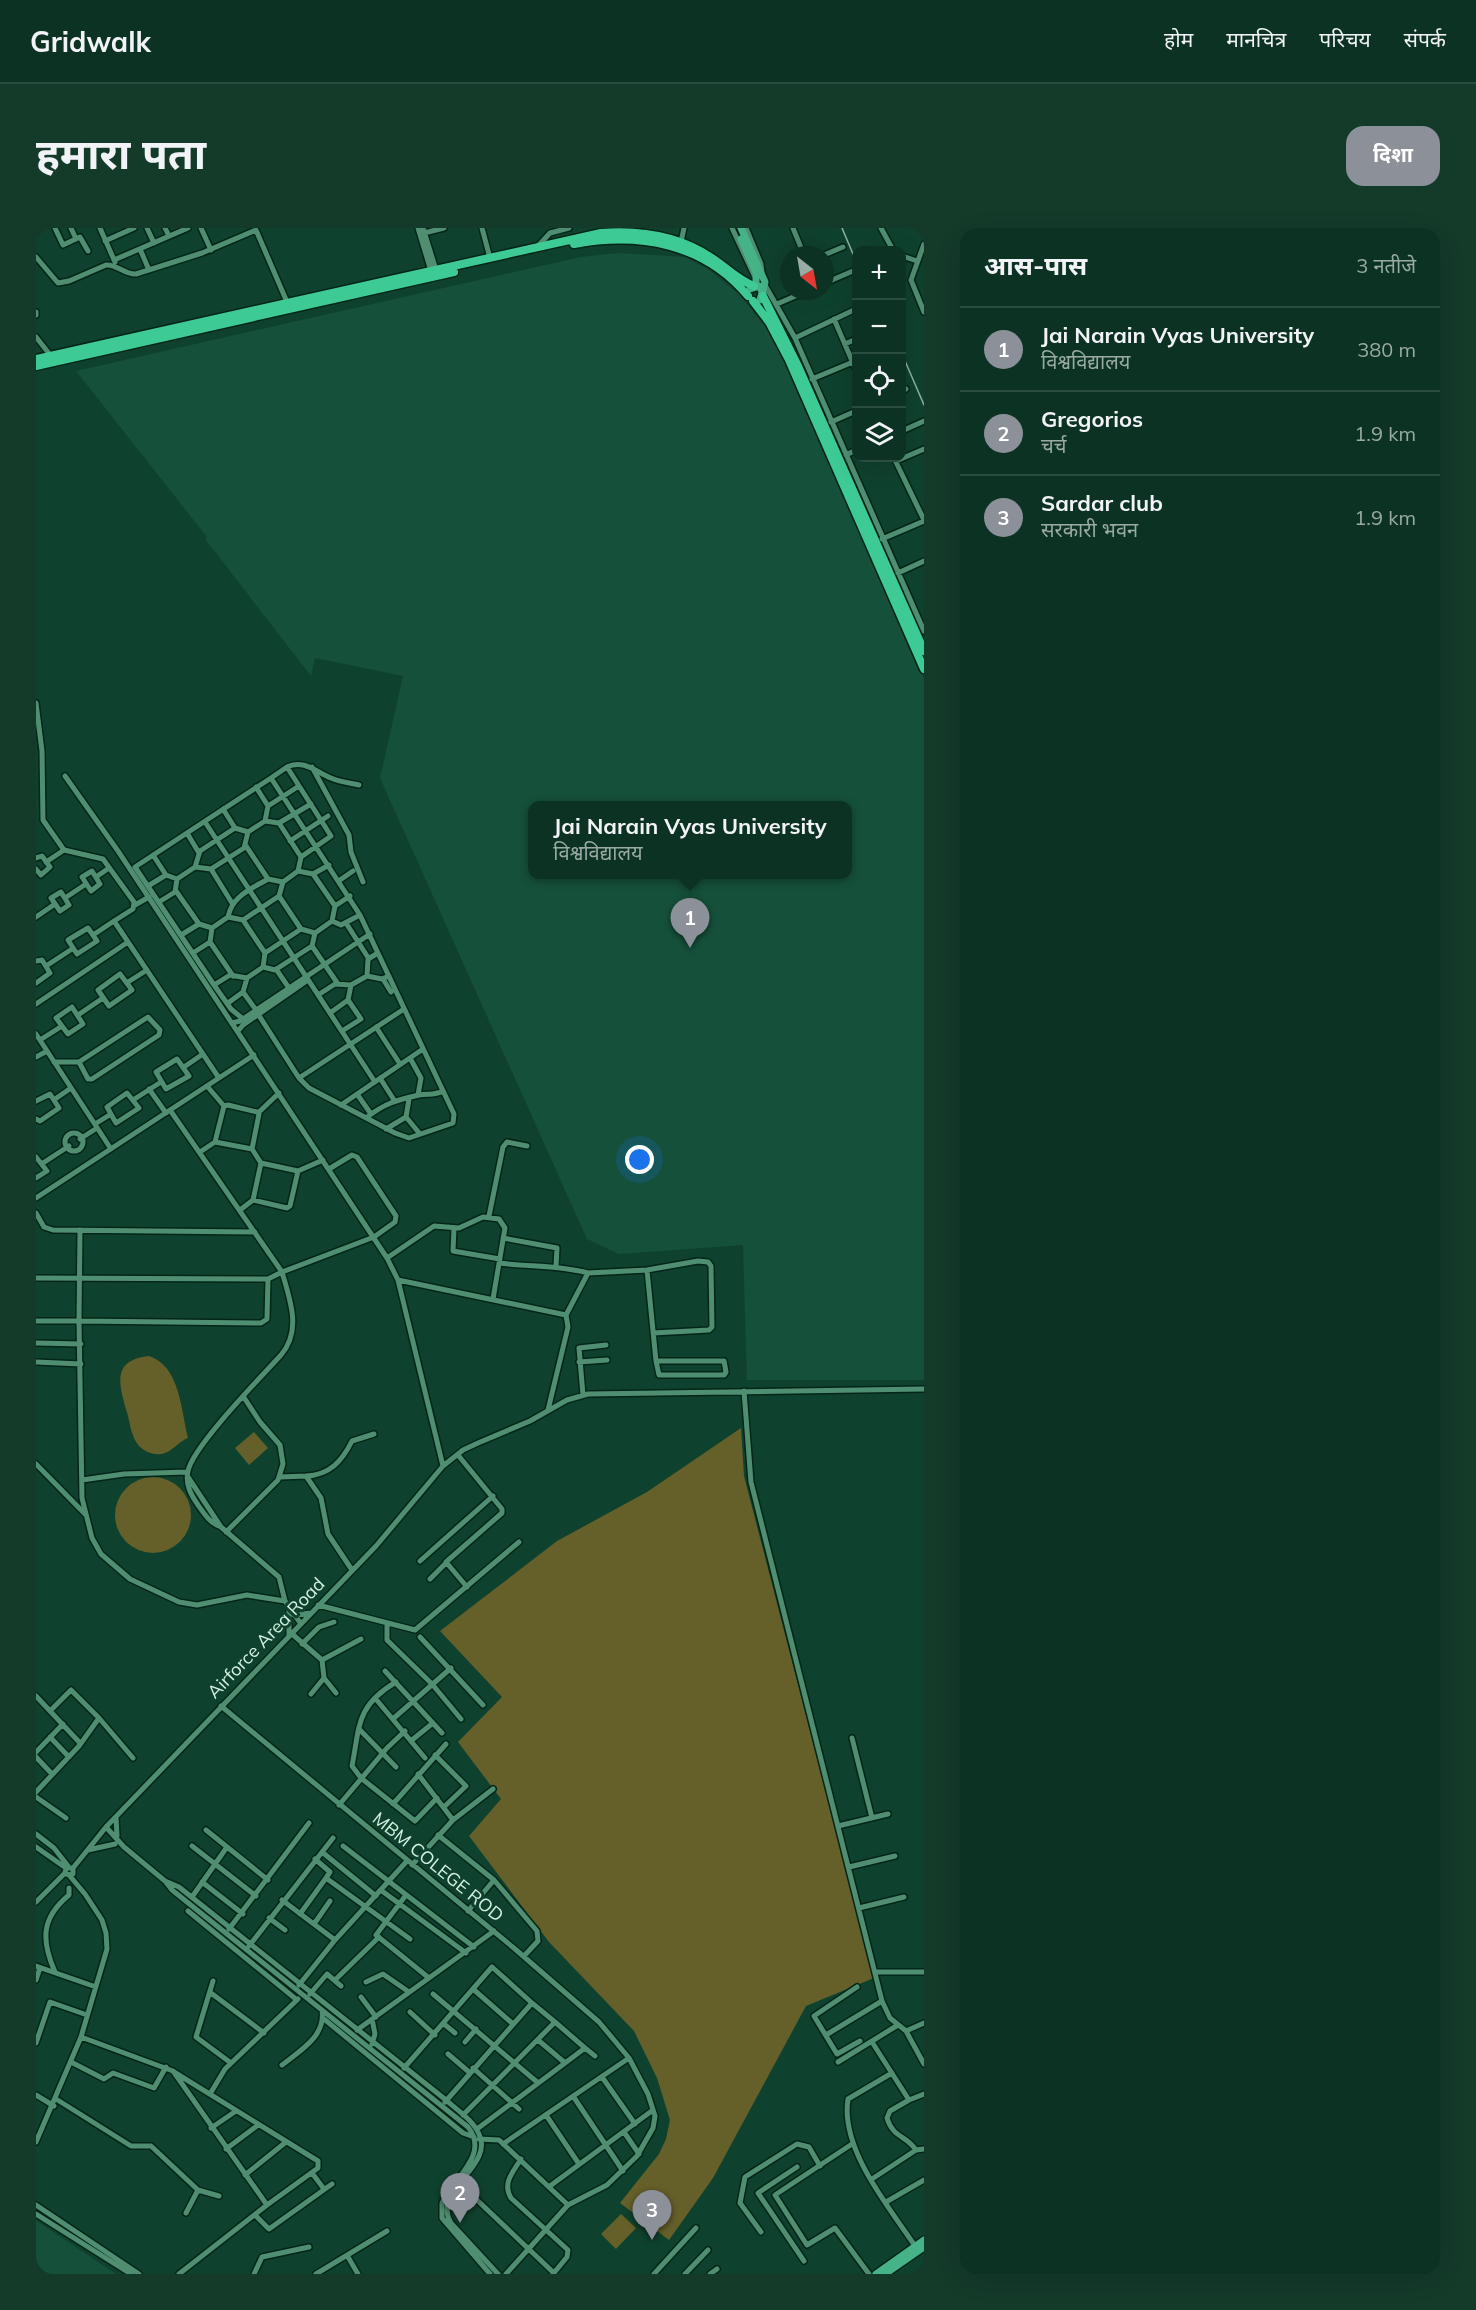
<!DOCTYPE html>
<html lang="hi">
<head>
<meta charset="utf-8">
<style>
	:root { --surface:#0b3222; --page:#143a2a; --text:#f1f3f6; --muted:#9aaaa5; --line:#2b4d40; --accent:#8c9099 }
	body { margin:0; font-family:Mulish,"Noto Sans Devanagari",sans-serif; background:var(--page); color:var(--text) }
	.controls { position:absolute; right:18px; top:18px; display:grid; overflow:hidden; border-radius:12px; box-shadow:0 6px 24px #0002 }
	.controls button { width:54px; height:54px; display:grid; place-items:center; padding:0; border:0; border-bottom:2px solid var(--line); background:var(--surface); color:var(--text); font:30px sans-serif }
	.compass { position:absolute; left:744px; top:18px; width:54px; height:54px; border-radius:50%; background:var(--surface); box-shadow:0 6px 24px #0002; rotate:149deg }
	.you { position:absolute; left:604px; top:932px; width:21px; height:21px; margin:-15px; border:4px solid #fff; border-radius:50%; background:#1a73e8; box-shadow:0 0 0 9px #1a73e833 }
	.badge { display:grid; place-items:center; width:39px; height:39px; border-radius:50%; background:var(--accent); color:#fff; font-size:20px; font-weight:700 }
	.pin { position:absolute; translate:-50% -50px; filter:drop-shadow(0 2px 3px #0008) }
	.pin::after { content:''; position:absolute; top:32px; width:21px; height:18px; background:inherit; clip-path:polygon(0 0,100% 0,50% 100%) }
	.popup { position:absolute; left:492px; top:573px; width:324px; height:78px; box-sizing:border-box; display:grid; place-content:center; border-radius:12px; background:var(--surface); filter:drop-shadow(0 2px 4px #0005); font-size:20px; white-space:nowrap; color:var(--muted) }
	.popup b { font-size:22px; color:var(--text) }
	.popup::after { content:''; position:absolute; left:50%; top:100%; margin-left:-12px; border:12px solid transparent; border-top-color:var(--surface) }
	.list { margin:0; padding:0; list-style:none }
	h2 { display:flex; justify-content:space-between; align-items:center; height:78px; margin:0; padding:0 24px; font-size:26px }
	h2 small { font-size:20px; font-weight:400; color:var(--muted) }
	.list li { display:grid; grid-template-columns:39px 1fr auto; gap:18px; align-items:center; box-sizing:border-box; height:84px; padding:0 24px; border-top:2px solid var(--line) }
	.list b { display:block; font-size:22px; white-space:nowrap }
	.list p { margin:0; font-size:20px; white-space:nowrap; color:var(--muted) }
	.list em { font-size:20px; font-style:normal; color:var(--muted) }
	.icon { flex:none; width:33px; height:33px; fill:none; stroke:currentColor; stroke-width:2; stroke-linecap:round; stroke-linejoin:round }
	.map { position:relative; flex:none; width:888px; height:2046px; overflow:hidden; border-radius:18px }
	header { display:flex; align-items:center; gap:36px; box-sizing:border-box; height:84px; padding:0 30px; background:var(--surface); border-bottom:2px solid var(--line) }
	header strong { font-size:28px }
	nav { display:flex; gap:33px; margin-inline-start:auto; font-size:21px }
	.intro { display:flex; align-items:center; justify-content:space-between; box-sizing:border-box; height:144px; padding:0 36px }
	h1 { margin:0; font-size:42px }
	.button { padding:15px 27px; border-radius:18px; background:var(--accent); color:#fff; font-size:21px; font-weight:700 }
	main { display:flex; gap:36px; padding:0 36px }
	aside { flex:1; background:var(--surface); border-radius:18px; box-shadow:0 6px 24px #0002 }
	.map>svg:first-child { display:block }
</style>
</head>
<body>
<header>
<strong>Gridwalk</strong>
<nav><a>होम</a><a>मानचित्र</a><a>परिचय</a><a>संपर्क</a></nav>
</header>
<div class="intro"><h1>हमारा पता</h1><a class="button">दिशा</a></div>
<main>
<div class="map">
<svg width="888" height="2046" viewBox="0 0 888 2046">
	<rect width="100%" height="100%" fill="#0f422e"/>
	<!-- built -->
	<path fill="#15503a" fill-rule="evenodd" d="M582 25 649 29 672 41 703 66 732 102 747 130 888 450V1152H711L707 1017 583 1026 551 1011 344 550 367 448 279 430 275 448 170 312 171 309 40 143 545 29ZM496 578H812V646H496Z
		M0 1993 4 1995 80 2046H0Z"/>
	<!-- green -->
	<path fill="#655f2a" d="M113 1128C144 1138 145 1182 152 1210 141 1214 134 1228 120 1226 114 1226 107 1222 103 1218 96 1210 94 1197 92 1188 84 1160 73 1132 113 1128Z
		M705 1200 708 1248 838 1750 770 1778 677 1950 633 2012 584 1975 623 1926 630 1911 634 1892 621 1850 598 1803 513 1714 433 1608 465 1571 422 1514 466 1469 404 1403 521 1313 611 1264Z
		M218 1204 232 1220 213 1237 199 1220Z
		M79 1287a38 38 0 1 1 76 0a38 38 0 1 1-76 0Z
		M585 1986 600 2000 580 2021 565 2006Z"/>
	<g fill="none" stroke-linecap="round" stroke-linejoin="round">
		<defs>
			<path id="minor" d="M19 0 27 17 44 9 52 23
				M35 0 40 11
				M64 0 79 34
				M111 0 118 15
				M129 0 133 8
				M165 0 175 22
				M382 0 395 43
				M387 0 400 42
				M446 0 454 30
				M696 0 718 47
				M710 0 725 36 726 45
				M757 0 768 27
				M845 0 857 22
				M388 5 408 0
				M69 13 98 0
				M645 14 648 0
				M888 16 875 52 888 84
				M502 18 514 5 533 0
				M104 21 113 42
				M788 27 807 19
				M866 28 881 33
				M0 29 22 55 33 53 70 37C81 36 89 47 100 46L166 25 220 2 251 74
				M78 32 152 0
				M789 55 817 43
				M729 57 759 110 888 403
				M741 76 771 63
				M0 84V87
				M798 91 820 142
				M0 109 15 128
				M759 110 820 81
				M809 116 820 111
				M776 151 817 134
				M866 163 870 161
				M795 194 820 183
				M866 203 888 193
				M810 227 820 222
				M858 230 888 292
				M860 233 888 221
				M846 311 888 293
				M862 345 888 333
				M0 475 6 523 7 592 28 622 67 631 98 674 97 681 78 693 183 850
				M251 539C268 531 280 544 295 550 304 554 314 555 323 557
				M276 539 313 607 315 624 327 654
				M29 548 82 623 351 1030 362 1052 407 1238
				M220 559 232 578
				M187 581 199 600
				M229 593 243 595 275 576
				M169 594 339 854
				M243 595 265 629
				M151 605 163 625
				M254 613 292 588
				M210 618 232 651
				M117 627 130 647
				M0 630 6 628 14 639 5 647 0 641
				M10 634 28 622
				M159 639 175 641 208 620 212 604
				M175 641 196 675
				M56 643 64 656 55 663 46 649Z
				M262 643 277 646 299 678
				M277 646 293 637
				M60 649 73 640
				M304 652 317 643
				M112 658 130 647 141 651 159 639 164 623 199 600 212 604 229 593 232 578 263 558
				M140 663 163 696
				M25 664 33 677 24 683 15 670Z
				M243 668 265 701
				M29 670 50 656
				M123 674 139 664 141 651
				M99 677 113 669
				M0 689 19 676
				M192 689 207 692 243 668 247 654
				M207 692 229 725
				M296 693 299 678 314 668
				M296 693 305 697 324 687
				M310 695 333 731
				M52 700 61 713 41 726 32 712Z
				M57 707 78 693
				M145 707 163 696 176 700 192 689C196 668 215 661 232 651L247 654 262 643 265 629 295 608 251 539 235 550
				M174 714 197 748
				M276 718 302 756
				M157 725 174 714 176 700
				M0 733 6 732 14 745 0 755
				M10 738 36 721
				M227 739 239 742 276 718 279 705 296 693
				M240 741 253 760
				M84 746 96 762 73 778 62 762Z
				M331 748 332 731 342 725
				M347 751 355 764
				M92 754 111 742
				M178 757 194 747 211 750
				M207 764 220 782
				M282 767 299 756 315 757 331 748 346 751 353 748
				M192 775 207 764 211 750 227 739 229 725 265 701 279 705
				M0 776 92 714
				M36 779 47 796 32 806 20 790Z
				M294 785 312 772 315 757
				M42 787 67 770
				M207 791 195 781 178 757 99 639 235 550 324 687 418 886 417 895 373 910 359 905 273 860 263 850 222 786
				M196 795 204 793 334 706
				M340 799 364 836
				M202 803 207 797 272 752
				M306 803 325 791 312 772
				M0 806 75 921
				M4 812 26 798
				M0 829 11 823
				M374 830 385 850 382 867
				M141 831 153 848 130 861 120 844Z
				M18 834H43L112 789 124 802 123 807 56 851H52L43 834
				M148 839 167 826
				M263 850 368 781
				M344 850 358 872
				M171 858 188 878
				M113 861 130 885
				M91 865 103 880 80 895 71 879Z
				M321 866 335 886
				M19 871 35 860
				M373 871 370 889 384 906
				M97 872 125 854
				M0 873 14 866 23 880 4 893 0 891
				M305 877 387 821
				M222 885 243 865
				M330 890C349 875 361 872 383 867 392 865 398 868 407 863
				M59 896 75 886
				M350 901 370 889
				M29 914a9 9 0 1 1 18 0a9 9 0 1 1-18 0Z
				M44 911 61 900
				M179 914 188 878 192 877 221 884 223 886 216 921
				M164 924 179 914 216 921 225 935 262 943 254 978 251 980 217 972 204 982
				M0 929 11 943 0 950
				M7 935 33 918
				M262 943 287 932
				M0 970 218 827
				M217 972 225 935
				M0 985 8 999 17 1002 219 1004
				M453 988 467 919 471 914 491 918
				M418 1000 417 1023 464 1031
				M44 1002 43 1093 225 1095 231 1091 232 1051
				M467 1010 521 1020 520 1038
				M351 1030 398 998 423 1000 447 989 463 991 469 1000 457 1071
				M463 1035C493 1039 523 1037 552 1045
				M611 1042 620 1133
				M0 1050 232 1051 246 1044 134 882
				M362 1052 530 1087 532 1099 512 1182
				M530 1087 552 1045 611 1042 662 1033 672 1034 675 1038 676 1099 673 1102 617 1105
				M0 1093H43L46 1270 56 1310 65 1326 94 1351 143 1374 161 1377 211 1367 249 1373
				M0 1115 45 1116
				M620 1133H688L690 1144 688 1147H623Z
				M0 1134 45 1136
				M543 1134 571 1132
				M708 1163 715 1254 846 1773 854 1790 870 1803 888 1836
				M547 1167 543 1120 570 1117
				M422 1227 466 1281V1285L410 1334 431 1359
				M0 1236 49 1286
				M270 1248C294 1247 306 1233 316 1213L338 1206
				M152 1249 185 1299 243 1349 249 1373 265 1396
				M244 1249 270 1248 285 1270 292 1306 316 1342
				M46 1252 88 1246 151 1244
				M185 1299C174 1295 169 1287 162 1277 155 1267 149 1256 152 1243 157 1218 225 1149 245 1127 266 1102 254 1072 246 1044L338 1009 359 994 360 988 321 929 316 927 293 941
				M190 1304 242 1252 247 1236 244 1217 224 1194 207 1168
				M384 1333 457 1268
				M394 1351 409 1336
				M282 1377 379 1402 483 1314
				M253 1381V1408
				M258 1387 275 1385
				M351 1396V1412L396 1456 425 1491
				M255 1405 286 1432 288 1450 275 1466
				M384 1409 447 1477
				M266 1416 283 1399 298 1394
				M286 1432 325 1411
				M349 1443 406 1505
				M288 1450 300 1465
				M360 1454C320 1478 324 1497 316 1538L325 1550 379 1593 401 1570
				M0 1468 14 1483
				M339 1470 389 1530
				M185 1478 479 1721 563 1794 593 1830 612 1866 619 1888 617 1900 601 1928 571 1957 532 1977 470 2046
				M358 1490 415 1440
				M323 1501 360 1539
				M14 1509 33 1529
				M816 1510 836 1590
				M376 1512 397 1495
				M44 1515 14 1483 35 1462 63 1490 97 1530
				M0 1524 27 1496
				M399 1527 430 1558 408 1579
				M0 1529 16 1546
				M382 1546 417 1592
				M0 1564 43 1518 63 1490
				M0 1569 30 1590
				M357 1576 410 1516
				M303 1577 351 1520 369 1503
				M80 1589 81 1608
				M802 1598 852 1586
				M70 1599 88 1619 129 1653 136 1662 432 1899C452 1924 424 1946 410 1967L406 1975V1990L454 2046
				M170 1602 232 1652
				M0 1606 18 1620 32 1638
				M402 1607 458 1652 501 1703 502 1713 488 1728
				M156 1618 220 1668
				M307 1618 438 1719
				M0 1619 30 1640
				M52 1622 79 1616
				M286 1624 340 1668
				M279 1631 294 1644 290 1650
				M376 1637 417 1592 457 1561
				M813 1639 859 1628
				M29 1645 33 1647 37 1646V1640L70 1599 340 1318 407 1238 427 1222 442 1215 494 1193 531 1172 552 1166 888 1161
				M129 1653 143 1659 410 1872C421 1882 437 1892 443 1906 459 1938 395 1963 415 1995L462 2046
				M166 1654 207 1686
				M346 1663 430 1725
				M370 1667 340 1707 393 1750
				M156 1669 191 1619
				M246 1672 299 1712
				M0 1674 29 1645 30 1640H37
				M823 1680 868 1669
				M152 1683 261 1772
				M432 1683 458 1652
				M264 1686 290 1650 374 1711
				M233 1690 249 1702
				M278 1696 294 1673
				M193 1701 273 1595
				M213 1718 297 1610
				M0 1738 60 1759
				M19 1744C5 1712 5 1690 33 1667V1660
				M840 1744H888
				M0 1752 4 1740
				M299 1752 343 1709
				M177 1753 160 1809 195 1835
				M330 1754 347 1746 373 1764
				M263 1757 299 1712 371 1633
				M821 1759 778 1788 801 1826 824 1813
				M437 1761 477 1796
				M175 1765 228 1805
				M274 1766 291 1746 305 1758
				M397 1766 501 1854
				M325 1769 340 1789
				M496 1775 519 1794
				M374 1784 399 1807
				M288 1791 427 1905 438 1909
				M408 1796 419 1805
				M321 1802 458 1703
				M870 1803 888 1795
				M790 1807 846 1773
				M45 1809 137 1843 231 1977 143 2046
				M502 1812 528 1834
				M429 1814 440 1801
				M836 1814 873 1872 888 1866
				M0 1815 14 1774 51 1787
				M336 1816 339 1806 336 1791
				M549 1820 559 1828
				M412 1826 433 1844
				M35 1834 68 1851 77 1845 118 1860 130 1839
				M802 1834 862 1797
				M246 1837C265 1822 290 1808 286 1782
				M368 1840 456 1739 496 1775 409 1874
				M437 1840 483 1881
				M138 1844 282 1933V1940L231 1977
				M856 1845 812 1871C804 1921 853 1979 879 2018
				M566 1849 599 1896
				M174 1866 189 1841 262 1771
				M0 1867 18 1878
				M537 1868 587 1943
				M20 1871 95 1918H115L162 1962 183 1968
				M873 1872 854 1883 851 1890C857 1910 870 1907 880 1922
				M427 1887 519 1794 549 1820 441 1901
				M510 1887 543 1936
				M175 1900 200 1883
				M588 1904 603 1926
				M443 1911 463 1912 532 1977
				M0 1914 45 1809 71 1721 70 1705 66 1692 49 1666 33 1647
				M467 1916 593 1830
				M816 1916 739 1967 771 2017 799 2000 833 2046
				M190 1921 222 1897
				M485 1931C477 1944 466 1955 475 1970L532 2022 531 2029 517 2046
				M761 1939 722 1965 768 2033
				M276 1945 288 1961
				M209 1947 250 1914
				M836 1951 880 1922 888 1921
				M423 1955 518 2045
				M514 1958 617 1882
				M850 1974 888 1952
				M0 1977 103 2046
				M150 1985 162 1962
				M0 1986 95 2046
				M219 1987 233 2001 296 1956
				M725 2004 704 1975 709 1949 761 1916 773 1919 784 1938
				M312 2029 322 2046
				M218 2046 226 2029 273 2019
				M280 2046 351 2003
				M618 2046 660 2000
				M649 2046 672 2022
				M674 2046 681 2041"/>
			<path id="major" d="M705 0 729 54 724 72
				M705 11 720 45V58
				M714 61 723 58 727 65
				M840 2046 888 2012
				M849 2046 888 2019"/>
			<path id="highway" d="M538 16C603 4 668 15 712 68
				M727 68 762 138 888 423
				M717 73 733 94 753 132 888 441
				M0 131 565 5C604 2 643 8 676 30 690 39 702 52 718 58
				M0 138 418 44"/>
		</defs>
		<!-- minor casing -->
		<use href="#minor" stroke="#032619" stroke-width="8"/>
		<!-- major casing -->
		<use href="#major" stroke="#032619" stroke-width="10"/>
		<!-- highway casing -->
		<use href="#highway" stroke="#032619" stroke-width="11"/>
		<!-- minor -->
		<use href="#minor" stroke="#508e72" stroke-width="5"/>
		<!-- major -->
		<use href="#major" stroke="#45b287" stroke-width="7"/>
		<!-- highway -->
		<use href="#highway" stroke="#3eca95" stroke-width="8"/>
		<!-- rail -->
		<path stroke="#8bb1a0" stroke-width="1.5" d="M806 0 820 33
			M866 126 888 177"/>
	</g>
	<g text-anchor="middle" stroke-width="6" stroke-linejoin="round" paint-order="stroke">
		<!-- street labels -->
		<g font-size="18" fill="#d3f2e2" stroke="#0f422e">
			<text transform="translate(230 1410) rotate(-46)" y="6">Airforce Area Road</text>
			<text transform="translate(402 1639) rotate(39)" y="6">MBM COLEGE ROD</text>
		</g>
	</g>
</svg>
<div class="controls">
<button>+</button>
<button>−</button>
<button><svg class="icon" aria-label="locate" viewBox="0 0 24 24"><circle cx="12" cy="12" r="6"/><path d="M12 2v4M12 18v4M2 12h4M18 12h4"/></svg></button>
<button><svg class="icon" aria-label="layers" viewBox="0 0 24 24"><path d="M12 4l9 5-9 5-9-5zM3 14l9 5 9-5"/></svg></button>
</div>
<svg class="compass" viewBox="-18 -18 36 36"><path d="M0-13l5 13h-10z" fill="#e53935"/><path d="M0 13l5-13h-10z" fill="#9aaaa5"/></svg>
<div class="you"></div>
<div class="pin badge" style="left:654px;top:720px">1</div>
<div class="popup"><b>Jai Narain Vyas University</b>विश्वविद्यालय</div>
<div class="pin badge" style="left:424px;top:1995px">2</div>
<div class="pin badge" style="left:616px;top:2012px">3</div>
</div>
<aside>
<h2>आस-पास<small>3 नतीजे</small></h2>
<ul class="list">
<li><span class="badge">1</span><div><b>Jai Narain Vyas University</b><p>विश्वविद्यालय</p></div><em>380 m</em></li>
<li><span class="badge">2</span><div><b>Gregorios</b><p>चर्च</p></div><em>1.9 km</em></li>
<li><span class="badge">3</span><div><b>Sardar club</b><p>सरकारी भवन</p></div><em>1.9 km</em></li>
</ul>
</aside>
</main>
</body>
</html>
